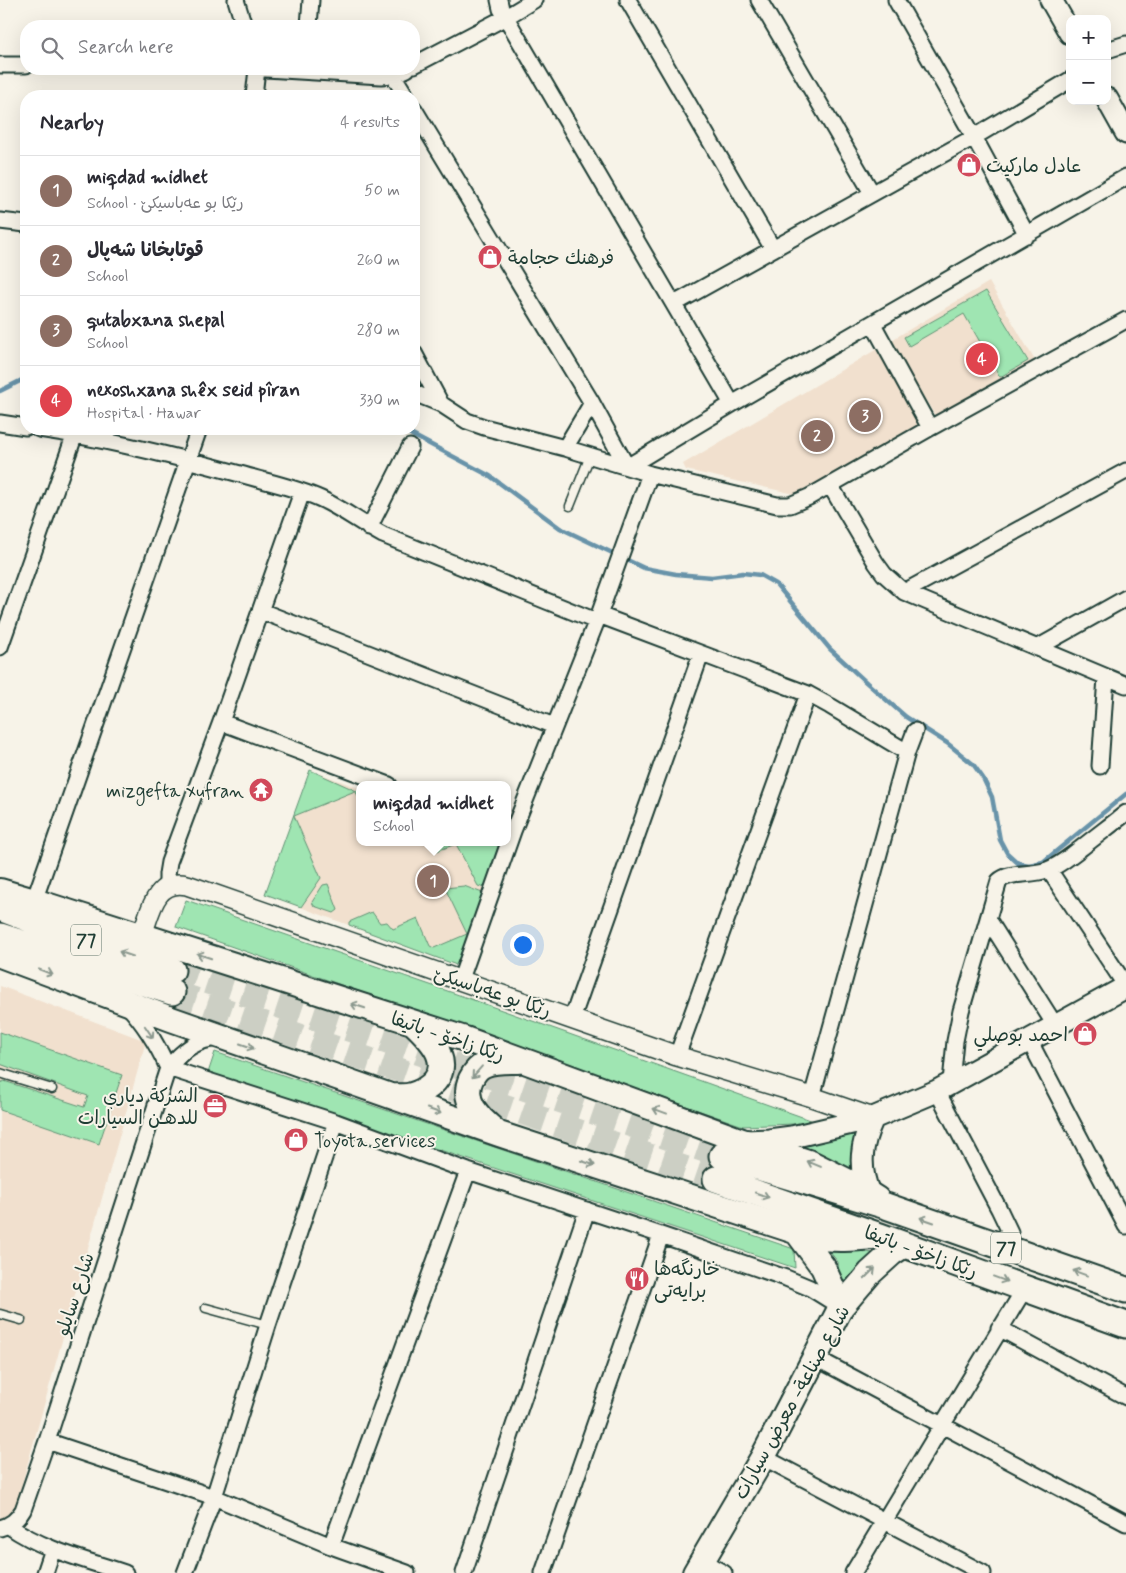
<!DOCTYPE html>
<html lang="en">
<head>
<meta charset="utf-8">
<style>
	:root { --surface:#fff; --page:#f7f7f7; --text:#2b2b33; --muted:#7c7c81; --line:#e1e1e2; --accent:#d1495b }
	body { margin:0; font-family:Mynerve,"Playpen Sans Arabic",sans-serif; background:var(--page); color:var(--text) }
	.controls { position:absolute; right:15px; top:15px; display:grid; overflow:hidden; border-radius:10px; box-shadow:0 5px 20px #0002 }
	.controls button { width:45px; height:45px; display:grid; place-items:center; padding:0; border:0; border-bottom:1px solid var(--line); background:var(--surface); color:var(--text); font:25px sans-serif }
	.you { position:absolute; left:522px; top:944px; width:18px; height:18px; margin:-12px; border:4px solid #fff; border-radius:50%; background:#1a73e8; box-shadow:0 0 0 8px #1a73e833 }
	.badge { display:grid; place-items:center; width:32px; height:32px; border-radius:50%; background:var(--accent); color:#fff; font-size:16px; font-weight:700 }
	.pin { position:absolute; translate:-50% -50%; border:2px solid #fff; box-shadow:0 1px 5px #0006 }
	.popup { position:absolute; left:356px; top:781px; width:155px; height:65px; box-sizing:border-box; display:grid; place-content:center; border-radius:10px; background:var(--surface); filter:drop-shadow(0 1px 4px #0005); font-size:16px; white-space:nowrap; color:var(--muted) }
	.popup b { font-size:19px; color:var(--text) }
	.popup::after { content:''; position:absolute; left:50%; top:100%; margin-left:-10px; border:10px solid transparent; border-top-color:var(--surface) }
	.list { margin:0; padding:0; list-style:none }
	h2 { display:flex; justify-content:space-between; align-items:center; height:65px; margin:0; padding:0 20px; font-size:21px }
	h2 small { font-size:16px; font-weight:400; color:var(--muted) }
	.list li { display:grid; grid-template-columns:32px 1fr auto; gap:15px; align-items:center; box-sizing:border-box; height:70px; padding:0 20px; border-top:1px solid var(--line) }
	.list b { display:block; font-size:19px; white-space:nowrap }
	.list p { margin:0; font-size:16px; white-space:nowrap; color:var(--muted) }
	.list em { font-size:16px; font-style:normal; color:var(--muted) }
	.icon { flex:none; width:28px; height:28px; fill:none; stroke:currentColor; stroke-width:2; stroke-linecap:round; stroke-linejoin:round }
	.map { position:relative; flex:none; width:1126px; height:1573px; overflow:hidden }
	.search { position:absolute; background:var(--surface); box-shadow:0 5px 20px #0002; left:20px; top:20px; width:400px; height:55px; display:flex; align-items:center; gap:12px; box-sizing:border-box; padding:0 18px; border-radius:20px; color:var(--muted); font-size:19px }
	.panel { position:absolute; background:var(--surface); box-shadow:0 5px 20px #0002; left:20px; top:90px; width:400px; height:345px; border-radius:20px }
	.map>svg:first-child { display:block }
</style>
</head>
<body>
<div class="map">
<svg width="1126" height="1573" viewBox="0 0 1126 1573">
	<rect width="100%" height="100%" fill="#f7f3e8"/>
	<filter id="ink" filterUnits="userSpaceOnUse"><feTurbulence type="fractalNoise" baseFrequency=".02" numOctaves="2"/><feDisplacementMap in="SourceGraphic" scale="10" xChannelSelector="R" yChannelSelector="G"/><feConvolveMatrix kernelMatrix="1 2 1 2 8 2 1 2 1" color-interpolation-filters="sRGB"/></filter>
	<g filter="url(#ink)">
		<!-- built -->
		<path fill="#f1e0ce" d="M989 282 1037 364 939 422 890 341Z
			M877 349 921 427 804 496 686 470 683 464Z
			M310 770 359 788V842H504L459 966 265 894Z
			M0 986 146 1041 11 1523 0 1520Z"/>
		<!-- green -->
		<path fill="#9fe5b2" stroke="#5f9173" d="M986 291 1028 361 1000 377 964 314 909 346 904 337Z
			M310 770 359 792V797L355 791 294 816 321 878 301 907 265 894Z
			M429 842H498L501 843 485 888 478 886 456 844 437 851Z
			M328 884 338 910 334 913 314 906 312 902 323 885Z
			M464 886 485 894 459 966 349 925V922L372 912 380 923 387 922 393 929 418 918 430 946 434 948 467 934 445 888Z
			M186 900 482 1003 819 1123 743 1126 176 927Z
			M0 1032 122 1075 99 1144 0 1110V1083L4 1081 84 1107 88 1096 0 1064Z
			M215 1052 794 1249 795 1268 208 1073Z
			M860 1130 851 1148 856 1178 791 1148Z
			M824 1245 873 1253 849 1287 840 1286 838 1262Z"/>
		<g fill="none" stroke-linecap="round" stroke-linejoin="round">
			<!-- stream -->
			<path stroke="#6893a9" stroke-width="4.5" d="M0 391 26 378
				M401 429 490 476 560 528 644 568 676 574 712 577 743 573 760 575 776 584 830 649 867 683 906 717 947 743 973 764 983 778 992 797 1000 840 1007 853 1018 863 1029 865 1043 862 1126 794"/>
			<!-- trunk-tunnel -->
			<path stroke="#cccfc4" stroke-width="25" stroke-dasharray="25 12" stroke-linecap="butt" d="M172 970 492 1077 722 1156
				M172 992 716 1179"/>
			<defs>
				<path id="service" d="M570 506 590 456
					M0 1073 52 1089
					M206 1308 268 1325
					M0 1314 21 1320"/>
				<path id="minor" d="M236 0 244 26
					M499 0 501 9 732 404
					M628 0 773 249
					M759 0 872 193
					M896 0 974 137 1027 235
					M309 26 311 0
					M1107 50 1126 44
					M0 65H26
					M414 65 506 17 534 0
					M266 69 381 76 393 75 407 69
					M393 75 406 96
					M254 96 257 69
					M414 109 592 403 627 467
					M0 221 26 224
					M674 304 974 137 1070 80
					M873 324 930 428
					M414 353 441 404 467 421 484 427 565 448 650 474 777 505H790L809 497 930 428 1126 320
					M414 393 441 404
					M0 423 26 427
					M39 429C107 439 174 456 240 474 267 482 295 487 321 499 343 509 362 524 383 535L596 621
					M565 448 592 403
					M627 467 732 404 1126 177
					M830 485 876 563 884 574 904 592 1126 685
					M369 528 410 447
					M904 592 1126 471
					M261 611 554 726
					M599 615 808 694 830 706 907 752
					M0 647 75 434
					M1037 648 1126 598
					M221 722 389 785
					M1100 766 1106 677
					M1049 870 1126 986
					M167 886V874L169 862 221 722 302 492
					M34 901 199 429
					M988 919 1055 1025
					M461 979 513 831 599 615 650 474
					M127 1005C145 1024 157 1044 168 1068
					M572 1019 701 654
					M1029 1040 1126 1226
					M677 1056 808 694
					M168 1068 336 1122 468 1171 661 1235 786 1278 810 1288 839 1306
					M951 1082 955 1041 961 1011 999 881C1009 871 1032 876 1047 870 1059 866 1070 856 1080 849 1095 837 1111 825 1126 813
					M937 1091 999 1209 1010 1232 996 1244
					M812 1097 907 752 915 731
					M336 1122 268 1325 214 1497 331 1546 407 1573
					M999 1328 1126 1397
					M816 1358 1126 1523
					M47 1441 214 1497 185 1573
					M763 1457 983 1573
					M9 1526C43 1550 86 1560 125 1573
					M0 1528C11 1525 17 1520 23 1510L47 1441 168 1068C182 1051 196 1039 220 1038
					M331 1546 468 1171
					M702 1561 724 1573
					M45 1573 53 1549
					M464 1573 587 1210
					M543 1573 661 1235
					M853 1573 1025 1288"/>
				<path id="tertiary" d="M142 935C150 913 155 878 187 885L677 1056 812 1097 873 1118"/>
				<path id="secondary" d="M1051 0 1070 33
					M1107 99 1126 133
					M746 1141 769 1140 792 1137 873 1118 937 1091 1126 987
					M869 1193C858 1167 861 1144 873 1118"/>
				<path id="primary" d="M0 891 34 901 465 1039 742 1141 811 1163 855 1185 877 1199
					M0 955 171 1019 499 1134 810 1236C837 1241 853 1239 880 1236
					M392 1096C399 1096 406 1097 412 1095 429 1090 447 1076 439 1055 435 1043 424 1033 415 1024
					M495 1131C479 1118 461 1101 471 1079 474 1073 477 1068 484 1065 494 1060 507 1061 518 1061
					M797 1232 823 1267 841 1307
					M695 1573 763 1457 841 1307 870 1273 892 1253 904 1245"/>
				<path id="trunk" d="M0 908 61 931 172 970
					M0 936 172 992
					M722 1156 886 1206 1126 1290
					M716 1179 880 1236 1126 1325"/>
			</defs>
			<!-- service casing -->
			<use href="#service" stroke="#1f3d34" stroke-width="11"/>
			<!-- minor casing -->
			<use href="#minor" stroke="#1f3d34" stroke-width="19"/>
			<!-- tertiary casing -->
			<use href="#tertiary" stroke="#1f3d34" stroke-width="22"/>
			<!-- secondary casing -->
			<use href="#secondary" stroke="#1f3d34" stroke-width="25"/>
			<!-- primary casing -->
			<use href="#primary" stroke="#1f3d34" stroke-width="28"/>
			<!-- trunk casing -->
			<use href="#trunk" stroke="#1f3d34" stroke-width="29"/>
			<!-- service -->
			<use href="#service" stroke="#f7f3e8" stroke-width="8"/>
			<!-- minor -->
			<use href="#minor" stroke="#f7f3e8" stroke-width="15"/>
			<!-- tertiary -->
			<use href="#tertiary" stroke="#f7f3e8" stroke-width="19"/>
			<!-- secondary -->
			<use href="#secondary" stroke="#f7f3e8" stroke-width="21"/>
			<!-- primary -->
			<use href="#primary" stroke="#f7f3e8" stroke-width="24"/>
			<!-- trunk -->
			<use href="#trunk" stroke="#f7f3e8" stroke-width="25"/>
		</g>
		<!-- one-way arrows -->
		<defs><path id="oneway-shaft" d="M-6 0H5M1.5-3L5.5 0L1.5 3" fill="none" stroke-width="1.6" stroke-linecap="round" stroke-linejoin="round" transform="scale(1.25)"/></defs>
		<g stroke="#8b988e">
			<use href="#oneway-shaft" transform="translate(126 954) rotate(-161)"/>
			<use href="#oneway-shaft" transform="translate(204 956) rotate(-162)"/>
			<use href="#oneway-shaft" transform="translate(46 972) rotate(21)"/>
			<use href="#oneway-shaft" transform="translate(358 1006) rotate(-162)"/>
			<use href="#oneway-shaft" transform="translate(149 1032) rotate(56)"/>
			<use href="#oneway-shaft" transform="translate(247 1046) rotate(19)"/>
			<use href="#oneway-shaft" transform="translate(477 1072) rotate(131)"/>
			<use href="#oneway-shaft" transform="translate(434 1111) rotate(19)"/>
			<use href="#oneway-shaft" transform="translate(660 1111) rotate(-160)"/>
			<use href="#oneway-shaft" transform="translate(588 1163) rotate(18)"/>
			<use href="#oneway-shaft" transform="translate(814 1164) rotate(-157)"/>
			<use href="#oneway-shaft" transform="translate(762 1195) rotate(19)"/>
			<use href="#oneway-shaft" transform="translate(927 1220) rotate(-161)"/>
			<use href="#oneway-shaft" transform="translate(870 1273) rotate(-45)"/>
			<use href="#oneway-shaft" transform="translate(1080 1273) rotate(-160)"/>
			<use href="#oneway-shaft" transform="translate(1000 1279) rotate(20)"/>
		</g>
	</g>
	<!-- icons -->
	<defs>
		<symbol id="shop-disc" viewBox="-11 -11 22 22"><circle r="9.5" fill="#d1495b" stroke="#f7f3e8"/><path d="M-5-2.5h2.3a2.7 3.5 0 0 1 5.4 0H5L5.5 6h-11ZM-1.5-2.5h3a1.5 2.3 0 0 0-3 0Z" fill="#fff"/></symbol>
		<symbol id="temple-disc" viewBox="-11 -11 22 22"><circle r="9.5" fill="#d1495b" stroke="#f7f3e8"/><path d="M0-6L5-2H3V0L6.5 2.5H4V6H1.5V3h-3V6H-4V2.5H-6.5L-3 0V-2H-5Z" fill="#fff"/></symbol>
		<symbol id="office-disc" viewBox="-11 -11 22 22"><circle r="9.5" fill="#d1495b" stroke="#f7f3e8"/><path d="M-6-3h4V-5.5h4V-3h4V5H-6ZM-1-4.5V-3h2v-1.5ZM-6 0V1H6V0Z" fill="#fff"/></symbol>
		<symbol id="restaurant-disc" viewBox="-11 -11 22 22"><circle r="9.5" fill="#d1495b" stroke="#f7f3e8"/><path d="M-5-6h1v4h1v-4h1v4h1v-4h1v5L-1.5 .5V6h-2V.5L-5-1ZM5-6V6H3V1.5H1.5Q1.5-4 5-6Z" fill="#fff"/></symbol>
	</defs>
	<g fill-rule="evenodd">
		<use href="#shop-disc" x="955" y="151" width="28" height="28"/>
		<use href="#shop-disc" x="476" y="243" width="28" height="28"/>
		<use href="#temple-disc" x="247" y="776" width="28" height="28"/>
		<use href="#shop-disc" x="1071" y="1020" width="28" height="28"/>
		<use href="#office-disc" x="201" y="1092" width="28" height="28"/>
		<use href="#shop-disc" x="282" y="1126" width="28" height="28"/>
		<use href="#restaurant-disc" x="623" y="1265" width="28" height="28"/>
	</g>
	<g text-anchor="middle" stroke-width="4" stroke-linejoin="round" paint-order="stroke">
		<!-- shield labels -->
		<g fill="#f7f3e8" stroke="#60746a" stroke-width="1">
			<rect x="71" y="924.5" width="30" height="31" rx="4"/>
			<rect x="991" y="1232.5" width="30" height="31" rx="4"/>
		</g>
		<g font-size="18" font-weight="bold" fill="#1f3d34">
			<text x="86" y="946">77</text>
			<text x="1006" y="1254">77</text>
		</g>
		<!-- poi labels -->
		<g font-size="19" fill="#1f3d34" stroke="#f7f3e8" text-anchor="start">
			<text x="986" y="172">عادل ماركيت</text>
			<text x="508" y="264">فرهنك حجامة</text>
			<text x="244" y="797" text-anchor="end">mizgefta xufran</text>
			<text x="1068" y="1041" text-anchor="end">احمد بوصلي</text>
			<text x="198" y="1102" text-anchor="end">الشركة دياري<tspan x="198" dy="22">للدهـن السيارات</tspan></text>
			<text x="314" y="1147">Toyota services</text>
			<text x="654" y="1275">خارنگه‌ها<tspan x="654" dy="22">برايه‌تى</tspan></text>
		</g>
		<!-- street labels -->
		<g font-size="19" fill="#1f3d34" stroke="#f7f3e8">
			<text transform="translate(493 991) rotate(19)" y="7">رێكا بو عه‌باسيكێ</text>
			<text transform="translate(448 1036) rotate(19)" y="7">رێکا زاخۆ - باتیفا</text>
			<text transform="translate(921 1251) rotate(20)" y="7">رێکا زاخۆ - باتیفا</text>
			<text transform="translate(74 1294) rotate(-72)" y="7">شارع سايلو</text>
			<text transform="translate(791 1402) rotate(-61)" y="7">شارع صناعة- معرض سيارات</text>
		</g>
	</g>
</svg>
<div class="controls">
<button>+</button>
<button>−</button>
</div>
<div class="you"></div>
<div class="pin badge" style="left:433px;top:881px;background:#8d6e63">1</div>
<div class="popup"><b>miqdad midhet</b>School</div>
<div class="pin badge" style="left:817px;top:436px;background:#8d6e63">2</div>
<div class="pin badge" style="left:865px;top:416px;background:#8d6e63">3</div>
<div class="pin badge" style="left:982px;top:359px;background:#e0444e">4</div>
<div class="search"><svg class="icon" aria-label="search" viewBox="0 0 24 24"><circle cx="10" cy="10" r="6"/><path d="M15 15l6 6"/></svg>Search here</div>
<section class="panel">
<h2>Nearby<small>4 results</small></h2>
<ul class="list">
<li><span class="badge" style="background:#8d6e63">1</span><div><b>miqdad midhet</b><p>School · رێكا بو عه‌باسيكێ</p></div><em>50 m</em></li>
<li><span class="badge" style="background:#8d6e63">2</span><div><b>قوتابخانا شەپال</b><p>School</p></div><em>260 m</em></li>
<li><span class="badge" style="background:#8d6e63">3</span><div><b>qutabxana shepal</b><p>School</p></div><em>280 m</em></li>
<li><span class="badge" style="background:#e0444e">4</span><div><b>nexoshxana shêx seid pîran</b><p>Hospital · Hawar</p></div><em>330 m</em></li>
</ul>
</section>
</div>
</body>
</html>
